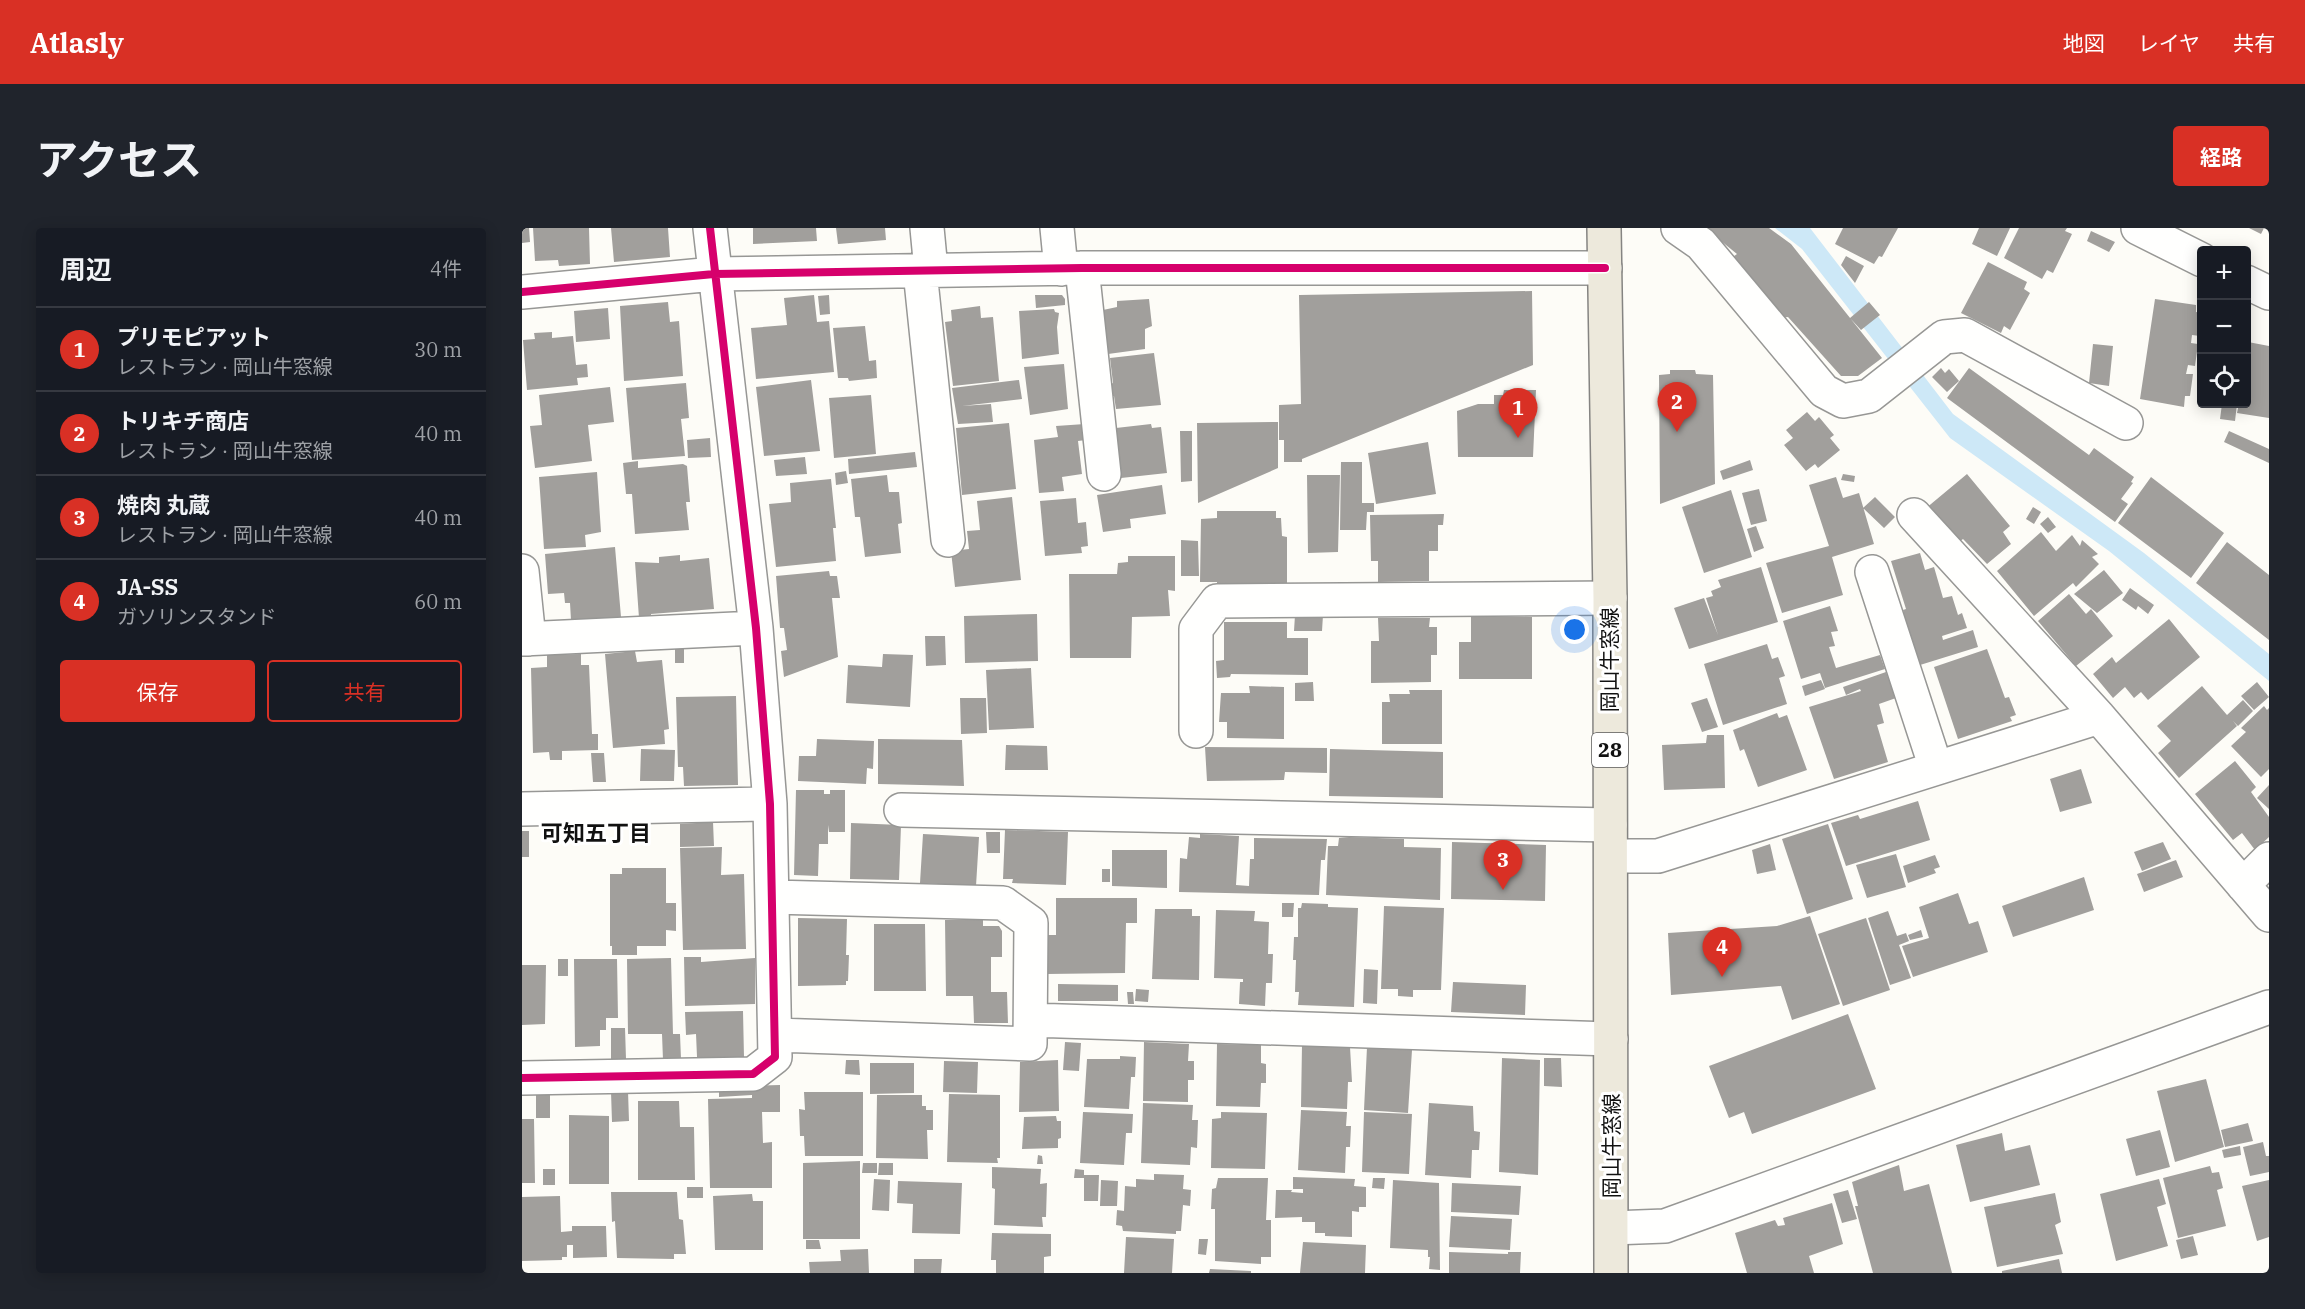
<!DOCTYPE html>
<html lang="ja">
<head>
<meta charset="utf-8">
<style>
	:root { --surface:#171b24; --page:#20242c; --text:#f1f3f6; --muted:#9ea1a6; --line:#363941; --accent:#d93025 }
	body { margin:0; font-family:"IBM Plex Serif","Noto Sans JP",serif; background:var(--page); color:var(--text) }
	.controls { position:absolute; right:18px; top:18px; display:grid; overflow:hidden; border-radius:6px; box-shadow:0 3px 15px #0003 }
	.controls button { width:54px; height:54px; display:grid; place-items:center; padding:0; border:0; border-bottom:2px solid var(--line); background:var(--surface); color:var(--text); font:30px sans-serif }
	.you { position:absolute; left:1053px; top:402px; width:21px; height:21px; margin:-15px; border:4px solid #fff; border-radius:50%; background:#1a73e8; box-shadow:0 0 0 9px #1a73e833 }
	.badge { display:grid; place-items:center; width:39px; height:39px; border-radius:50%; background:var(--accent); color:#fff; font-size:20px; font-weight:700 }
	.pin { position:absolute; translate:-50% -50px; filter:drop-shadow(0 2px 3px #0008) }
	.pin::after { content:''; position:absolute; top:32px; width:21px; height:18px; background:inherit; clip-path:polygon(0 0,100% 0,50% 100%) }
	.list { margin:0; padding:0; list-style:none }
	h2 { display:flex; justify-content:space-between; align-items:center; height:78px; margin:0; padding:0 24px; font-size:26px }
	h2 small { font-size:20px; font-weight:400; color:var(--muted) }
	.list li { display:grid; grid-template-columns:39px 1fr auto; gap:18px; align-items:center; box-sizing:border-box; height:84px; padding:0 24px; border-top:2px solid var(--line) }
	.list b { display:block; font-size:22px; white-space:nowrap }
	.list p { margin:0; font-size:20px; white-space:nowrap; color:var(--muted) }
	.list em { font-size:20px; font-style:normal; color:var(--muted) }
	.actions { display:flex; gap:12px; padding:18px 24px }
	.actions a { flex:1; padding:14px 0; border:2px solid var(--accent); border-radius:6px; text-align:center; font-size:21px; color:var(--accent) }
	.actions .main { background:var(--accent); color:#fff }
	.icon { flex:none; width:33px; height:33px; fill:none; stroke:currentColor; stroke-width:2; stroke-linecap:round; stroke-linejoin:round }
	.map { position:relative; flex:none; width:1747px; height:1045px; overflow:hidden; border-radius:6px }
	header { display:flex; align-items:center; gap:36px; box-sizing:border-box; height:84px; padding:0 30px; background:var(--accent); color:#fff }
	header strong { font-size:28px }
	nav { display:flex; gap:33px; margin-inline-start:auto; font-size:21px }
	.intro { display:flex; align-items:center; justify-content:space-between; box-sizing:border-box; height:144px; padding:0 36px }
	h1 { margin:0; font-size:42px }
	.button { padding:15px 27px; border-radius:6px; background:var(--accent); color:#fff; font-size:21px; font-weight:700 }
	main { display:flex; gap:36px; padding:0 36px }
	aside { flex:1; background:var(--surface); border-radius:6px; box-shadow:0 3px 15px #0003 }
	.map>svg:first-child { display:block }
</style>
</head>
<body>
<header>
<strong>Atlasly</strong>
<nav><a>地図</a><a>レイヤ</a><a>共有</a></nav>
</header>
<div class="intro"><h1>アクセス</h1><a class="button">経路</a></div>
<main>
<aside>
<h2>周辺<small>4件</small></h2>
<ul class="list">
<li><span class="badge">1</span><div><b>プリモピアット</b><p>レストラン · 岡山牛窓線</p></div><em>30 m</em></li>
<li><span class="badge">2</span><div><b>トリキチ商店</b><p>レストラン · 岡山牛窓線</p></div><em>40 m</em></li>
<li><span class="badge">3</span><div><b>焼肉 丸蔵</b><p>レストラン · 岡山牛窓線</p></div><em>40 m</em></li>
<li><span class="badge">4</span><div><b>JA-SS</b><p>ガソリンスタンド</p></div><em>60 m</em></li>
</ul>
<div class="actions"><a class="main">保存</a><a>共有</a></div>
</aside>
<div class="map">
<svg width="1747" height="1045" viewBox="0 0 1747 1045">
	<rect width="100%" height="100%" fill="#fdfcf7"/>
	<!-- water -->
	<path fill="#cde8f7" d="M1253 0H1288L1431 186 1622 325 1747 426V453L1587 323 1428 210 1280 21Z"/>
	<!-- building -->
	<path fill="#a19f9c" d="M0 0H7L8 14 0 15Z
		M11 0H67L68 36 37 38 36 32 13 33Z
		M89 0H146L148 29 92 34Z
		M231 0H294L295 13 231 16Z
		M314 0H363L364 12 316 16Z
		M1183 0H1247L1269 16 1360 130 1336 148H1319L1266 89 1258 90 1208 31 1215 26Z
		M1321 0H1376L1360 29 1357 28 1352 36 1313 16Z
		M1457 0H1488L1475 28 1450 16Z
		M1497 0H1545L1543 3 1550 6 1531 45 1525 42 1520 51 1482 30Z
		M1727 0H1742L1739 6Z
		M1569 3 1593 14 1587 24 1565 13Z
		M1324 28 1342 38 1333 55 1319 37Z
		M1466 34 1505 54 1502 61 1508 65 1488 102 1482 98 1479 105 1439 85Z
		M1010 63 1011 137 780 231V234H762V212H757V177L779 176 777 67Z
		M292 67 295 94 307 93 312 144 234 151 229 100 265 97 262 70Z
		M307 67 308 86 298 87 296 68Z
		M513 67H540L543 71V77L514 80Z
		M627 71 630 98 623 101V121L586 126 581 82 595 79V73Z
		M1633 71 1674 77V84L1680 85 1678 108 1670 107 1669 115 1676 116 1673 138 1666 137 1664 146H1671L1668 168H1663L1662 179 1618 171Z
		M146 74 148 94 157 93 161 148 102 153 98 78Z
		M1347 74 1358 87 1339 102 1328 90Z
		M458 78 459 90 471 89 477 153 431 158 423 94 430 93 429 82Z
		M86 80 88 111 54 114 52 83Z
		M532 81 533 84 537 85 535 99 537 126 500 131 497 83Z
		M343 98 347 133 354 132 355 150 327 153 326 150H316L311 100Z
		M30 104V110L51 108 54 137 65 136 66 149 55 150 56 157 5 162 1 112 13 111 12 105Z
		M1726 114 1747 118V190L1715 185 1717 176H1725Z
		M1571 116 1591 118 1587 158 1567 155Z
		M632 125 639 177 594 181 592 168 588 169 587 157 591 155 588 130Z
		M542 136 546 181 508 187 502 139Z
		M1419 140 1423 145 1427 141 1437 153 1425 164 1410 149Z
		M1447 140 1567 227 1572 220 1612 249 1609 254 1611 255 1599 271 1606 276 1593 294 1425 170Z
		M1148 142H1173L1174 146 1191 147 1193 256 1138 276 1137 147 1148 146Z
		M289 152 298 223 242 228 234 159Z
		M497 152 500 171 440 178 469 176 471 194 436 196 430 160Z
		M164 155 167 190 159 191 163 228 110 232 104 160Z
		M88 159 92 194 66 197 70 233 13 240 8 198 20 197 17 167Z
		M982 162H1014L1011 229H936L935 183 956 176H972V167H981Z
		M349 167 354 226 312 230 307 170Z
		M1700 176H1715L1713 193 1698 191Z
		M1285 184 1293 193 1297 189 1312 207 1308 210 1318 222 1296 240 1293 236 1284 243 1262 217 1271 210 1264 202Z
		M756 194V240L676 275 675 195Z
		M487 195 494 261 440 267 434 200Z
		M563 196 564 212 556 213 560 246 540 249 542 263 517 265 512 212 536 209 534 198Z
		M629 196 630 200 639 199 645 245 599 250 594 200Z
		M658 203H670V253L659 254Z
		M1707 203 1747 221V235L1702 214Z
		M188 210 189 229 166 230 165 212Z
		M906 214 914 266 854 276 846 225Z
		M393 224 395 239 327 246 326 231Z
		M283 229 285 246 254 248 252 232Z
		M1228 232 1231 242 1201 252 1198 243Z
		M116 233V240L161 236 165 238 168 274H164L167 302 113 306 110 266H104L101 235Z
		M819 234H840V275H852V284H845L844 302H818Z
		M324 243 326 255 314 257 313 245Z
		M75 244 79 304 63 307 64 319 22 321 17 249Z
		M1321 246 1333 248 1332 254 1319 252Z
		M1445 246 1488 298 1481 304 1489 316 1465 336 1441 311 1433 317 1403 281Z
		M365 247 367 264H377L380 295 376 296 379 325 343 329 338 289H333L329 251Z
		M785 247H818L816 324 786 325Z
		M1314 249 1321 270 1337 265 1352 316 1310 329 1321 367 1260 385 1244 335 1307 318 1287 257Z
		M1629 249 1702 305 1669 350 1596 295Z
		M309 251 314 300H311L314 333 254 339 247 276 269 274 268 255Z
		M640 257 644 286 608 291 609 300 581 304 575 267Z
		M1237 261 1245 293 1229 297 1220 265Z
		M1209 262 1230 329 1182 345 1160 279Z
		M490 269 499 352 433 359 429 323 447 321 445 303 458 302 455 273Z
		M1353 269 1373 289 1362 300 1341 280Z
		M554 270 556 295 564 294 566 318 559 319 560 325 523 328 518 273Z
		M1511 279 1519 284 1512 296 1504 291Z
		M695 283H754V290H759L760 308 765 309V360L695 359V354H678L679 291 695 290Z
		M922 286 921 297H916V323H907V353L856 354V333H849L848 287Z
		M1526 289 1534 299 1526 305 1518 296Z
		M1234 298 1242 320 1232 324 1225 301Z
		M1519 304 1534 323 1550 307 1558 318 1560 312 1576 326 1570 329 1577 336 1554 359 1551 355 1512 388 1475 343Z
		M659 312 676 313 677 348H659Z
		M1705 314 1747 347V412L1674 355Z
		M93 319 99 389 49 392 48 375H43L42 365 26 366 23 326Z
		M1398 325 1403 342 1412 339 1421 370 1430 368 1436 387 1440 385 1445 400 1420 408 1421 412 1451 402 1456 419 1398 437 1387 406 1381 382 1384 381 1369 333Z
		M158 327V333L187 330 192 381 129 386V390H117L113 334 137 335V329Z
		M606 328H653V363L646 362 648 388 610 389 609 430H548L547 346H595L596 335 606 334Z
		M1239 339 1256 394 1167 421 1152 380 1182 370 1196 407 1184 370 1191 368 1189 363 1199 359 1196 352Z
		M1582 342 1601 365 1575 385 1552 366Z
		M307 343 308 348H315L318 370H310L316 429 262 449 259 423 265 422 262 400H258L254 348Z
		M1608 360 1632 377 1626 386 1616 378 1614 382 1600 372Z
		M1547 366 1564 386 1569 381 1591 408 1554 438 1516 393Z
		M1308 378 1316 403 1309 404 1313 418 1307 419 1314 440 1358 427 1363 441 1303 460 1298 445 1279 451 1261 393Z
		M515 386 516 433 443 435 442 388Z
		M773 387H801L800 403H772Z
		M949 388 1010 389V451H937V414H949Z
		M856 390H908L907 399H915V427H909V454L849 455V413H857Z
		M1647 391 1678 429 1626 472 1619 464 1612 470 1603 459 1591 470 1571 446 1590 429 1594 435Z
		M702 394H765V410H786V447L709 446 708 449 695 450 694 433 702 432Z
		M403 408H423L424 437 404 438Z
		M1245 416 1250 431 1256 429 1263 448 1257 450 1265 476 1201 497 1182 436Z
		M153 421H162V435H153Z
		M1465 421 1483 470 1487 469 1494 487 1488 489 1490 493 1436 511 1412 439Z
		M113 423 115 434 140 432 147 501 142 502 143 516 91 520 83 426Z
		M59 426V437H67L70 506H76V522L40 523V532H28L27 524 11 525 9 440 25 439V427Z
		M361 426 391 427 388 479 324 475 326 437 360 439Z
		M509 440 512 500 467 502 464 442Z
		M1364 444 1374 470 1357 476 1362 495 1355 497 1366 534 1312 551 1287 479 1339 463 1338 461 1324 467 1321 459Z
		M1299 452 1303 461 1283 468 1280 458Z
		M791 454 792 473H773V455Z
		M1735 454 1747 469 1732 482 1719 468Z
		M727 458 762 459V511L705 510V494H697L699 465H728Z
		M1680 458 1705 487 1721 472 1731 483 1716 498 1711 493 1715 498 1657 550 1636 525 1649 513 1635 498Z
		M887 462H920V516H860V474H868L867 466H888Z
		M214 468 216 557 162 558 161 539H156L154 469Z
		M438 470H464L465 505 439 506Z
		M1185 470 1196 499 1180 504 1169 475Z
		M1742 478 1745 482 1747 480V541L1739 549 1709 518 1724 504 1719 500Z
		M1255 485 1257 490 1265 487 1285 542 1236 559 1222 521 1218 523 1211 502Z
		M1185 507H1202L1203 560 1142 562 1140 517 1184 515Z
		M295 511 352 513 351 541 345 540 344 556 276 553 277 528H294Z
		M356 511 440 512 442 558 356 556Z
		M484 517 525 518 526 542H483Z
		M683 519 805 520V545L763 544 762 552 685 553Z
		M119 521 153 522 152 553H118Z
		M808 521 921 524V570L807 568Z
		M69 525H82L84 554H71Z
		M1713 533 1734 559 1729 564 1747 589V609L1733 622 1720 605 1711 612 1673 566Z
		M1559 541 1570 575 1538 584 1528 551Z
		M1747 557V581L1735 570Z
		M274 562H302V566H308V562H323V604H307L306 597V616H297L296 648 272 647Z
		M1396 573 1408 612 1324 638 1309 595 1336 587 1338 591Z
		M191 594 192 618 158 619V596Z
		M329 595 379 597 377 652 328 651Z
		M1306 596 1331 671 1285 686 1260 611Z
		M483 602 546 604 544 657 490 655 491 651H481Z
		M0 603H7V629H0Z
		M464 604H478V625H465Z
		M401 606 457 609 454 658 398 655Z
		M678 606 717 608 714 657 727 658 728 631H732V610L805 611 803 632H799L797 667 657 664 658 630 665 631 667 609 678 610Z
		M827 609 882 611V619L919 620 918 672 804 667 806 618H816L817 610Z
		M930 614 1024 617 1023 673 929 671Z
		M1641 614 1649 631 1620 643 1612 624Z
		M1248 616 1254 642 1235 646 1230 622Z
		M200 619 199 647 222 646 224 721 161 722 158 620Z
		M590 622H645V660L590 658Z
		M1374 626 1384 659 1345 670 1334 637Z
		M1413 627 1418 639 1412 641 1414 645 1386 655 1381 638Z
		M1654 632 1661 649 1622 664 1615 646Z
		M100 640H144V675H154V703L144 702V718H115V727H90V718H88V646H100Z
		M580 641H588V654H580Z
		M1562 649 1572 682 1491 709 1480 678Z
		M1436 665 1447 696 1456 693 1466 724 1391 749 1380 718 1407 710 1397 679Z
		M534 670H615V695H604L603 745 525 746V707H534Z
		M760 675H772L771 689H760Z
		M780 675 806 676V679L836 680 832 779 776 777 777 764H773L774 732H771L772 709H776V680H779Z
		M862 678 922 680 919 762H891V769L876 768V761H859Z
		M633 681H670V688H678L677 752 630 751Z
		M694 682 733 683 732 693 747 694 746 726H751L750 755H744L743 778 717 776 718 754H721V751L692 750Z
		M1366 683 1375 708 1384 705 1387 713 1377 717 1389 750 1368 757 1346 690Z
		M1288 688 1318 776 1270 792 1259 758 1149 767 1146 705 1255 698Z
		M276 690 325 691 324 727H327L326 753H324V757L276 758Z
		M1344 690 1368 762 1321 778 1296 706Z
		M461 691V698H477L480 703V729H469V764H485L486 795H452L451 768H424L423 692Z
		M352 696H403L404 763H352Z
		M1399 702 1401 709 1388 712 1386 707Z
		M162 729H179V734L233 730V776L163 778Z
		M149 730 151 806H158L159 831 141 832 140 806H106L105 731Z
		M36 731H46V748H36Z
		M52 731H95L96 790H84V802H78V818L53 819Z
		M0 737H24L23 796 0 797Z
		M842 741 856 742 855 776 841 775Z
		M931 754 1004 757 1003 787 929 784Z
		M536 756 596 757V773H536Z
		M614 761 627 762 626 774 613 773Z
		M605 764H611L612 776H606Z
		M221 783 222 829H175L174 806 164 807 163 784Z
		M1326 786 1354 861 1230 906 1222 884 1207 890 1187 838Z
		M89 800H103L104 831H89Z
		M543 814 559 815 557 843 541 842Z
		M622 814 667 816 666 833H672V852H666V874L621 873Z
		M695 816 739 817V835L744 836V855H739L738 879 694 878Z
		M780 817 828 819 830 854H826L825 881 779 879Z
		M845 819 890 822 886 885 842 882Z
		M598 828 614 829 613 849H609L607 881 562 879 565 831H598Z
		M980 830 1018 832 1016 947 977 944Z
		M1022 830H1039L1040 859 1022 858Z
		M324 832H337L338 847 323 846Z
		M536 832 537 883 497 884 498 834Z
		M422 833 456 834 455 865 421 864Z
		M348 835H392V865L348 866Z
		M1684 851 1702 919 1653 934 1635 863Z
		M258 857V884H240L241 915 250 914V960H188L186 871 230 870V867L197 869V859Z
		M106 863 107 893 90 894 89 864Z
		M14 864H28V890H14Z
		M282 864H341V928H283L282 908H278L277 881 283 882Z
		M427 866 478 867V930H475L476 935 425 934Z
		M355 867H400V878H404V882H411V902H405L406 931 354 930Z
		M116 873H157L158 899H172L173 952H116Z
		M621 875 671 877 670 892H676L675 920 669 919 668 937 619 935Z
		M907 875 951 878 952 903 958 904 957 922H950L949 950 903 947Z
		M779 882 825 884 824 898H829L828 919H824L823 945 776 942Z
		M561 884 611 886 610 905H604L602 937 558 935Z
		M699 884 745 885 743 941 689 940 690 891 699 890Z
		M842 884 890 886 887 946 840 944Z
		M47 887 87 888V956H47Z
		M534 888 535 893H539V910L536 911V920L500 921 502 889Z
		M0 891H12L13 955H0Z
		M1726 895 1731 913 1703 919 1699 902Z
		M1638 902 1648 939 1614 948 1604 911Z
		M1480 905 1483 923 1508 917 1518 957 1448 974 1434 917Z
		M1741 914 1744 928H1747V944L1728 948 1721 919Z
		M1718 918 1719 927 1702 930 1700 922Z
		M516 927 520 928 521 936H515Z
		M338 933V1011H281V935Z
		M341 935H355V945H340Z
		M357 935H371V947H356Z
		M1377 937 1382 963 1407 956 1430 1045H1351L1333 978H1336L1330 954Z
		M1688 938 1690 945 1697 944 1701 960 1695 962 1704 998 1656 1010 1641 950Z
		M470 939 519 941 518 956 525 955 524 989H520L521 999 472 997 473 961 470 960Z
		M21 941H33V957H21Z
		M553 941 562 942V947H577L576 973H562V950H552Z
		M632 946 662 947 661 961 669 962 668 978 661 977 659 1003H654V1006L601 1003 600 998 594 997 595 982 602 983 603 958 614 959V951L632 952Z
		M771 949 833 951 832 958 844 959V979H837V984L830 983V1009L803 1008V1005H793V994H780V989L753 990 754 962H770L769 964 781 965V961H771Z
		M696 950H746L744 992H749V1029H739V1036L693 1033V981H689L690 961 694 960Z
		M851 950H863L862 961 850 960Z
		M352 951 368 952 367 983 350 982Z
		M1637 951 1644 976 1635 979 1646 1018 1594 1033 1578 966Z
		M579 952 596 953 595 978H578Z
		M871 952 917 955 918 1042 907 1041 908 1029H906V1022L868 1020Z
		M1747 952V1009L1735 1013 1720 958Z
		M376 953 440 955 438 1006 390 1005 391 976 375 975Z
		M930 955 999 958 997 987 929 984Z
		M165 959H181V970H165Z
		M1326 962 1335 991 1320 995 1311 966Z
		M89 964H155L157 991 161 992 164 1026H152V1031L95 1030 93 993 90 994Z
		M1533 965 1539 994 1533 997 1541 1026 1475 1039 1462 979Z
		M230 966 231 973H241V1022H193L191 968Z
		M38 968 39 1004 50 1003V998H84L85 1029 51 1030V1017H45V1029H40V1032L0 1033V969Z
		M1310 975 1321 1016 1287 1028 1292 1045H1225L1213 1005 1253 992 1256 998 1263 997 1261 990Z
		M929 988 990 991 988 1022 927 1019Z
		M470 1005 529 1006V1028L522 1029V1045H474V1032H469Z
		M1671 1008 1676 1027 1659 1031 1654 1012Z
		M604 1009 652 1011 650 1045H602Z
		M677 1011H686L684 1027 676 1026Z
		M284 1012H297L299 1021H284Z
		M781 1014 844 1017 843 1045H778Z
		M346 1021 347 1045H288L287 1034 319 1033 318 1022Z
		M927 1024 986 1026V1024H999L998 1045H927Z
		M392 1031H420L419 1045H392Z
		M1537 1031 1540 1045H1480V1043Z
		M688 1041 729 1043V1045H687Z"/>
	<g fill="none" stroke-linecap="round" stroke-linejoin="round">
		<defs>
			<path id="street" d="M405 0 409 42
				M535 0 539 41
				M1156 0 1179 16 1302 163 1321 173 1347 168 1422 109 1443 107 1604 195
				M1616 0 1680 32
				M560 40 582 246
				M398 43 426 312
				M1724 54 1747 65
				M0 64 192 46 560 40H1083
				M1392 287 1577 489 1747 687
				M0 343 7 411
				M1350 344 1414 540
				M0 411 234 400
				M674 503V401L695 373 1088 370
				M0 581 248 576
				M379 582 1088 597
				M1089 628H1136L1577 489
				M1721 657 1747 631
				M250 669 481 675 509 695 508 816 254 807
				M509 792 1089 811
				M0 850 231 846 253 829 248 576 234 400 188 0
				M1090 1000 1143 998 1747 779"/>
			<path id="primary" d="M1082 0 1088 370 1089 1045"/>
		</defs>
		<!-- street casing -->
		<use href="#street" stroke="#979795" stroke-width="36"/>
		<!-- primary casing -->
		<use href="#primary" stroke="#858482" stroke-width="36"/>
		<!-- street -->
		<use href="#street" stroke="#fffffe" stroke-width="33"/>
		<!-- primary -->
		<use href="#primary" stroke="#ede9dc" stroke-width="33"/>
		<defs>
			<path id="cycleway" d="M0 64 192 46 560 40H1083
				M0 850 231 846 253 829 248 576 234 400 188 0"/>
		</defs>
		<!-- cycleway casing -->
		<use href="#cycleway" stroke="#fff" stroke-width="11"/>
		<!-- cycleway -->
		<use href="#cycleway" stroke="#d6006c" stroke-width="8"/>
	</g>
	<g text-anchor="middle" stroke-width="6" stroke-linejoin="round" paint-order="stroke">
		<!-- shield labels -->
		<rect fill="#fff" stroke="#585858" stroke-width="1.5" x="1070" y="505" width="36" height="34" rx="4.5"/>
		<g font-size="20" font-weight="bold" fill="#111">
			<text x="1088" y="529">28</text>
		</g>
		<!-- street labels -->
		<g font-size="21" fill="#111" stroke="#fff">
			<text transform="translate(1088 432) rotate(-90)" y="7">岡山牛窓線</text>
			<text transform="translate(1090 918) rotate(-90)" y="7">岡山牛窓線</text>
		</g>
		<!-- neighbourhood labels -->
		<g font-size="22" font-weight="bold" fill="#111" stroke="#fff">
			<text x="74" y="613">可知五丁目</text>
		</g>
	</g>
</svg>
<div class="controls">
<button>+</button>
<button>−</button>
<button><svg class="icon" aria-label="locate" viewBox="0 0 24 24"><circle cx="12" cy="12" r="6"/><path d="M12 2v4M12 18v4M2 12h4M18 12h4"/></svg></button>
</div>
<div class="you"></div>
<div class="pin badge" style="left:996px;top:210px">1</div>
<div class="pin badge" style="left:1155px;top:204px">2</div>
<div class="pin badge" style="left:981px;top:662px">3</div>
<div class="pin badge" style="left:1200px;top:749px">4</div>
</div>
</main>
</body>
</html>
